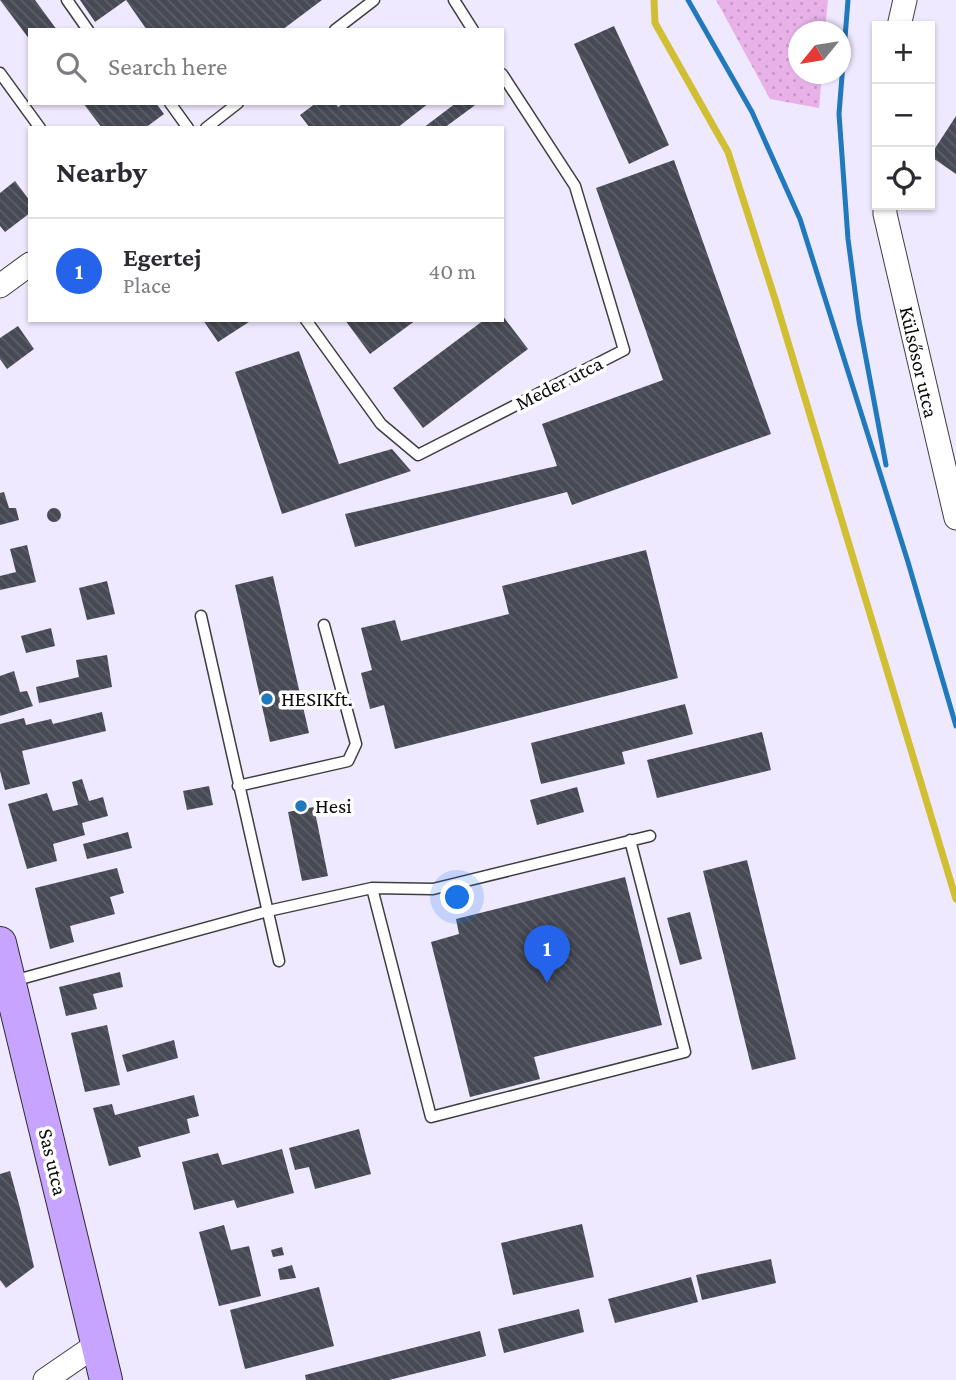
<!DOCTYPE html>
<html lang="en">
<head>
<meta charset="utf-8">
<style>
	:root { --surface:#fff; --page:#f2f2f3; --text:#2b2b33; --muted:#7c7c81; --line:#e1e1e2; --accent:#2563eb }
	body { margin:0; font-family:"Crimson Pro",serif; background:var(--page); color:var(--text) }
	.controls { position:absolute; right:21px; top:21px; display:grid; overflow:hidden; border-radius:0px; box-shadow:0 2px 5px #0004 }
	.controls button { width:63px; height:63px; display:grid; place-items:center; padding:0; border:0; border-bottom:2px solid var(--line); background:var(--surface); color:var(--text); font:35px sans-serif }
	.compass { position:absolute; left:788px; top:21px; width:63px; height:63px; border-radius:50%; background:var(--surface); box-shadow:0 2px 5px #0004; rotate:240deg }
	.you { position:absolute; left:458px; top:898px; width:24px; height:24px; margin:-18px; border:5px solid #fff; border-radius:50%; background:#1a73e8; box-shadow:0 0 0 10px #1a73e833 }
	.badge { display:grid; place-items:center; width:46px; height:46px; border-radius:50%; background:var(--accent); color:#fff; font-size:23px; font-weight:700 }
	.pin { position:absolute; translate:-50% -58px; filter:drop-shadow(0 2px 4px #0008) }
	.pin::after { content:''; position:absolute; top:37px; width:24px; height:21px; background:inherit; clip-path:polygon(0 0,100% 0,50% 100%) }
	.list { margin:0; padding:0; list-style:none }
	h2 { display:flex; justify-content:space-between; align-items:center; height:91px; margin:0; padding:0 28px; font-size:30px }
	h2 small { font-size:23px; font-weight:400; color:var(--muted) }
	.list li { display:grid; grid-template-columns:46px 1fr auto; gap:21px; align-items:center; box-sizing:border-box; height:105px; padding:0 28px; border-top:2px solid var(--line) }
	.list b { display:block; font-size:26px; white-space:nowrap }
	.list p { margin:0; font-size:23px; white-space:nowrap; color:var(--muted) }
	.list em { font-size:23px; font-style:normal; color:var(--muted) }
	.icon { flex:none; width:38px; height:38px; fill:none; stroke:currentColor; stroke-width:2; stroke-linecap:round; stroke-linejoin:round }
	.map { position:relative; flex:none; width:956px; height:1380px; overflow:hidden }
	.search { position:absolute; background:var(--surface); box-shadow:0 2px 5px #0004; left:28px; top:28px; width:476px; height:77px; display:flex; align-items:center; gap:18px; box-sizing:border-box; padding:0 24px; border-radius:0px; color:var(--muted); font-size:26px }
	.panel { position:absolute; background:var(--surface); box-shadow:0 2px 5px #0004; left:28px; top:126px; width:476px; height:196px; border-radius:0px }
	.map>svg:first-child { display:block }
</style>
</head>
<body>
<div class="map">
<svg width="956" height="1380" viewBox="0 0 956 1380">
	<defs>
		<pattern id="grass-dots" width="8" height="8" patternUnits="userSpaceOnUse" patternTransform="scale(1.75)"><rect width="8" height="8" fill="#e8b2e9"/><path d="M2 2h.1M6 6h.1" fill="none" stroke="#c698c6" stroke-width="1.8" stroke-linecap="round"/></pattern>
		<pattern id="building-back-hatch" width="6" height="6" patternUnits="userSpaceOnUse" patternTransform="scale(1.75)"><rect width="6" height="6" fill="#474954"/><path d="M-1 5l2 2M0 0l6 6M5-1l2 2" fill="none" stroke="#5d5f68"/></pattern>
	</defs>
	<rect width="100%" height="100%" fill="#efe9ff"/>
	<!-- grass -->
	<path fill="url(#grass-dots)" d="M716 0H828L825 31 799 32V74H822L819 108 770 99Z"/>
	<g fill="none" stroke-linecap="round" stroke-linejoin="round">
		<!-- stream -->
		<path stroke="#d0bf32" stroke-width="7" d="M654 0 655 23 728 152 775 299 956 899"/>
	</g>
	<!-- building -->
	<path fill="url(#building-back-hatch)" d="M0 0H35L57 30H30V40Z
		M80 0H322L282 30H147L126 0 95 22Z
		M614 26 669 145 629 164 574 44Z
		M83 103H156L164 114 145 128H102Z
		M316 103H336L338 107 344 103H429L397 128H310L300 115Z
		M456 103H478L444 128H423Z
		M956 116V174L930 156Z
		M674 160 771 434 572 505 567 492 355 547 345 514 557 466 542 424 663 380 596 188Z
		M15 181 30 201V213L5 232 0 226V193Z
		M502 315 528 349 423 428 393 388 484 320H502Z
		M203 320H252L218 342Z
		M345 320H416L370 354Z
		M18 326 34 349 7 369 0 359V338Z
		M299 351 339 464 392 449 411 471 282 514 235 372Z
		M4 492 9 508H16L19 520 0 525V493Z
		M47 515a7 7 0 1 1 14 0a7 7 0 1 1-14 0Z
		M27 545 36 582 0 590V576L16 572 10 549Z
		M646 550 678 678 395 749 384 705 370 709 361 673 372 670 361 628 395 620 401 641 509 614 502 586Z
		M273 576 309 733 270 742 235 585Z
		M107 581 115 614 87 620 79 588Z
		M51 628 55 646 26 653 21 636Z
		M107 655 112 687 39 703 36 687 79 677 76 660Z
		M14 671 20 692 27 691 33 706 0 716V676Z
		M685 704 693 734 622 752 625 764 541 784 531 743Z
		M102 712 106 731 22 751 30 784 5 790 0 771V724L24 718 26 725 51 719 53 724Z
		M762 732 771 770 657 798 647 760Z
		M82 779 89 801 103 797 108 816 82 823 85 835 53 844 57 861 27 869 8 804 47 793 53 811 78 805 72 782Z
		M209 786 213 805 187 810 183 791Z
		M577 787 584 812 537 825 530 800Z
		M314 807 328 876 302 881 288 812Z
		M128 832 132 848 87 859 83 844Z
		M747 860 796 1059 752 1070 703 871Z
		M117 868 124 893 110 897 115 914 70 926 74 942 50 949 35 888Z
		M625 877 662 1025 534 1057 540 1079 470 1097 431 942 459 934 456 919Z
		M690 912 702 959 680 965 667 918Z
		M120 972 123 987 93 994 97 1009 66 1016 59 987Z
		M107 1025 120 1085 85 1092 71 1033Z
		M174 1040 178 1058 127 1072 122 1055Z
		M194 1095 199 1116 187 1119 190 1133 138 1147 141 1157 109 1166 93 1108 112 1104 115 1115Z
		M359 1129 371 1174 315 1189 309 1167 295 1170 289 1148Z
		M282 1149 294 1193 237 1208 234 1200 194 1210 182 1162 218 1153 222 1165Z
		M10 1171 20 1208 34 1267 6 1288 0 1280V1174Z
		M582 1224 594 1277 513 1295 501 1243Z
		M224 1225 231 1250 249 1246 261 1296 219 1306 199 1232Z
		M282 1247 284 1255 273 1257 271 1250Z
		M771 1259 776 1283 702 1300 696 1275Z
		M292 1265 296 1278 280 1280 278 1269Z
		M691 1277 698 1302 615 1323 608 1299Z
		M319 1287 334 1346 245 1369 230 1310Z
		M579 1309 584 1332 504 1353 498 1329Z
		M480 1331 486 1356 389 1380H306L305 1375Z"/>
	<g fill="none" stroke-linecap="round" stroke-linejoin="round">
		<defs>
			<path id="lane" d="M67 0 88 30
				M454 0 473 30
				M335 30 374 0
				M0 73 40 128
				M170 103 188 128
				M206 128 238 103
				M306 320 381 424 418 455 624 350 575 186 502 74
				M201 616 279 961
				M238 786 348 761 356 744 324 625
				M372 888 431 1117 685 1052 630 840
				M13 981 268 911 372 888 433 889 650 836"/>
			<path id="street" d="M899 26 905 0
				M885 205V214L956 518
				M0 286 30 264
				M45 1380 96 1345"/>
			<path id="secondary" d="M0 943 106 1380"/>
		</defs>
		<!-- lane casing -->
		<use href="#lane" stroke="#3e3e3e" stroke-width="13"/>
		<!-- street casing -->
		<use href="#street" stroke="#3e3e3e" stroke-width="25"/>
		<!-- secondary casing -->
		<use href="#secondary" stroke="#2d2d2d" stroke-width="34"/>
		<!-- lane -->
		<use href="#lane" stroke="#fff" stroke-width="10"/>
		<!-- street -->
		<use href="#street" stroke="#fff" stroke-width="23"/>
		<!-- secondary -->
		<use href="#secondary" stroke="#c7a4ff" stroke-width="32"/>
		<!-- rail -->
		<path stroke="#2078bd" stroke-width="5" d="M688 0 752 112 800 219 908 562 956 726
			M848 0 839 114 848 239 859 321 886 465"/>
	</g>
	<!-- markers -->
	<g fill="#2078bd" stroke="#fff" stroke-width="2.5">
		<circle cx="267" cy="699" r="7"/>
		<circle cx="301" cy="806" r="7"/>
	</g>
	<g text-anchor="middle" stroke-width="7" stroke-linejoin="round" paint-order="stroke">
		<!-- street labels -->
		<g font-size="21" fill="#0b0b0b" stroke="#fff">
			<text transform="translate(919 362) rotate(77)" y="7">Külsősor utca</text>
			<text transform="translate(559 383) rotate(-27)" y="7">Meder utca</text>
			<text transform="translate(53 1162) rotate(77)" y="7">Sas utca</text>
		</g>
		<!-- poi labels -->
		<g font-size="21" fill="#0b0b0b" stroke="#fff" text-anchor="start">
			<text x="281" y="706">HESIKft.</text>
			<text x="315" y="813">Hesi</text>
		</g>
	</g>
</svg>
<div class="controls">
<button>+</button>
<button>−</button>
<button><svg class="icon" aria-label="locate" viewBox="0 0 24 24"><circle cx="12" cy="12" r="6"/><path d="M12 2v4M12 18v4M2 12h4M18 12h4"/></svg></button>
</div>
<svg class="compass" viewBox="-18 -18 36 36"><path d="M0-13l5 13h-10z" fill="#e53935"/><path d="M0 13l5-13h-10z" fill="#7c7c81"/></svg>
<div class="you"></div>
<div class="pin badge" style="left:547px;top:983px">1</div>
<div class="search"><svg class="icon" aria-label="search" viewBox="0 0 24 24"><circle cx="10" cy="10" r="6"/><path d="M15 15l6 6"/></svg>Search here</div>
<section class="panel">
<h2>Nearby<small></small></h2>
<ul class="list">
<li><span class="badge">1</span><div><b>Egertej</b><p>Place</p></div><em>40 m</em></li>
</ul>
</section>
</div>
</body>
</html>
